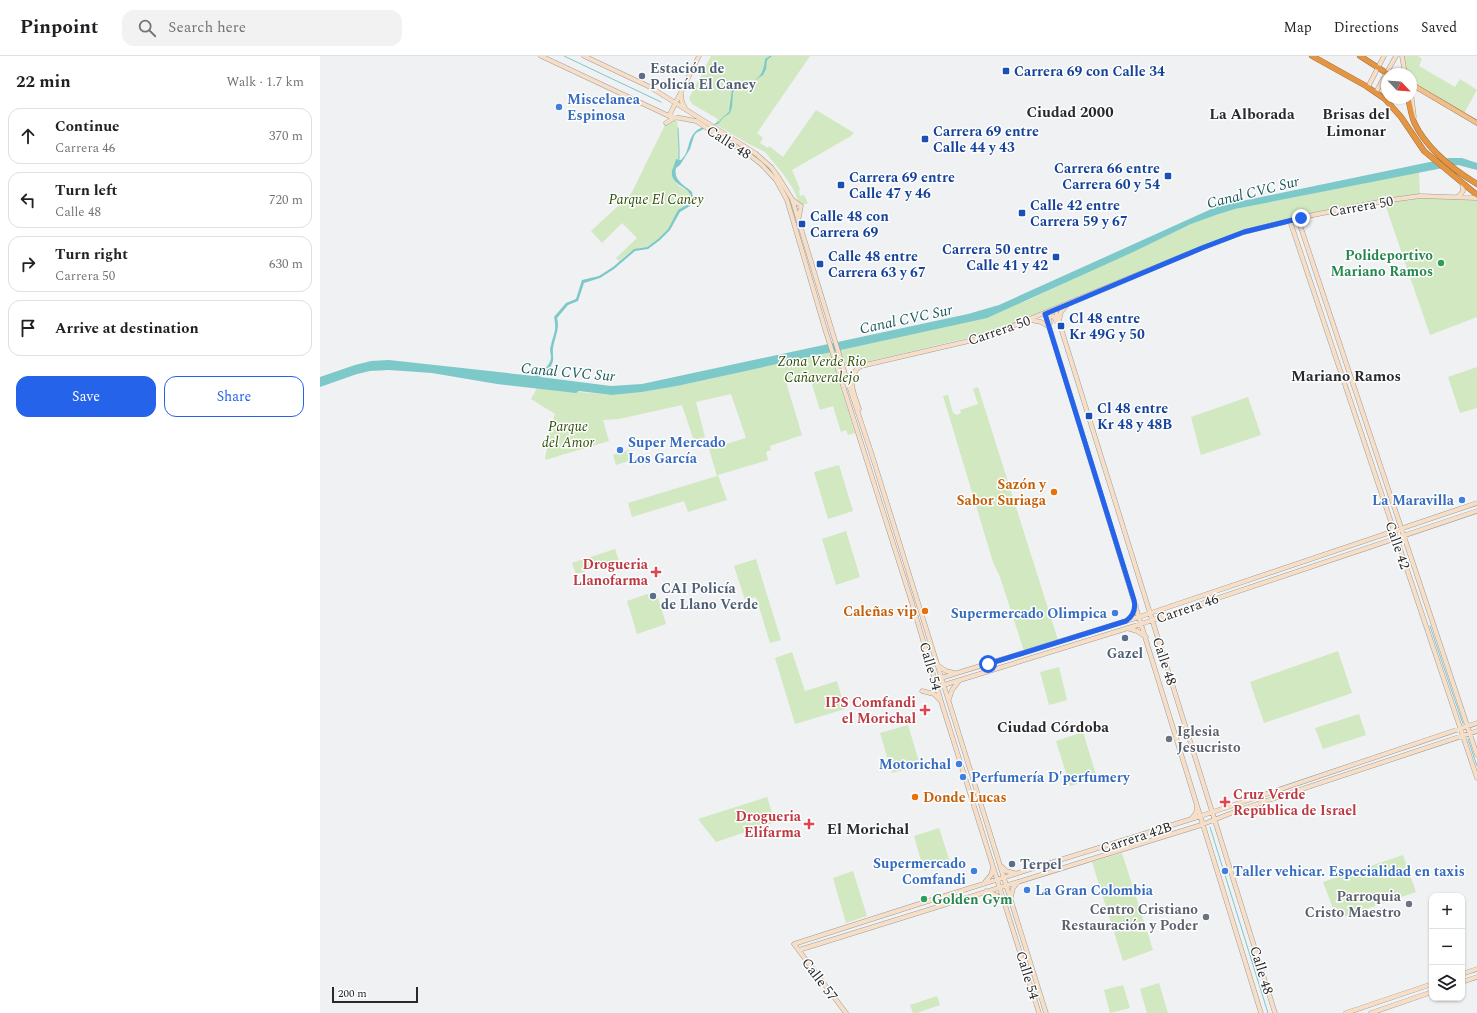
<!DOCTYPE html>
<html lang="en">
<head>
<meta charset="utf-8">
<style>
	:root { --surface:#fff; --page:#f2f2f2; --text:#202124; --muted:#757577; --line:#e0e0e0; --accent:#2563eb }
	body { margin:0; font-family:Spectral,serif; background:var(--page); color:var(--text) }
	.controls { position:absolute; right:12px; bottom:12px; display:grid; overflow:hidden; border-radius:8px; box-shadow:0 1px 3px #0004 }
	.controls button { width:36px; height:36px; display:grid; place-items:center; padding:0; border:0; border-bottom:1px solid var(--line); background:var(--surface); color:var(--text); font:20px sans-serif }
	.compass { position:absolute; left:1061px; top:12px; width:36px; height:36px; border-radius:50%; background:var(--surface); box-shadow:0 1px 3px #0004; rotate:115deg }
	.scale { position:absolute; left:12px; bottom:10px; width:86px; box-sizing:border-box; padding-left:4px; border:2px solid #28292a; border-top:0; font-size:11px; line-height:14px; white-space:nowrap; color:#28292a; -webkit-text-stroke:3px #fefeff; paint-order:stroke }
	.stop { position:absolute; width:12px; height:12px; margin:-9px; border:3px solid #2563eb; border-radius:50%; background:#fff }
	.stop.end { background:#2563eb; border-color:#fff; box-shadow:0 1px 4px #0008 }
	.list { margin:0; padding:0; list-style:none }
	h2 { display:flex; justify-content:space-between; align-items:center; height:52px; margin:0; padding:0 16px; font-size:17px }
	h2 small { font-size:13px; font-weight:400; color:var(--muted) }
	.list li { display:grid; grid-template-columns:26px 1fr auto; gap:12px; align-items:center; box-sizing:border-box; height:56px; margin:0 8px 8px; padding:0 8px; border:1px solid var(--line); border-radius:12px }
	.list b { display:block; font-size:15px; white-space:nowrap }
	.list p { margin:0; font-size:13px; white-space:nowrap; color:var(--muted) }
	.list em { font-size:13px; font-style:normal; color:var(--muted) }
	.actions { display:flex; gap:8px; padding:12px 16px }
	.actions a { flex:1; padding:9px 0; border:1px solid var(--accent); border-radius:12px; text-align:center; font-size:14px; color:var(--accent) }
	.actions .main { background:var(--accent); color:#fff }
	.icon { flex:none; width:22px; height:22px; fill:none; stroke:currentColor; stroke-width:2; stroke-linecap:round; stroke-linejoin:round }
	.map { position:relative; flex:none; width:1157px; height:957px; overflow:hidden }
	header { display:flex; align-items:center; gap:24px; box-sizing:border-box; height:56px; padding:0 20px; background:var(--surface); border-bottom:1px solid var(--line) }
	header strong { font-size:19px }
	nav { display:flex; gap:22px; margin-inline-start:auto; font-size:14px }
	.search { width:280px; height:36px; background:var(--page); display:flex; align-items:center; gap:10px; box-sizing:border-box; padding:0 14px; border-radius:12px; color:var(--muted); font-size:15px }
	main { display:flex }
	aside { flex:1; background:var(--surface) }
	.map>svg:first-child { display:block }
</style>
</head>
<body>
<header>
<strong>Pinpoint</strong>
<div class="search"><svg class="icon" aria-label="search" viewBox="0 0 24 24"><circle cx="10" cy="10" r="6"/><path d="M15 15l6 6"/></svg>Search here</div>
<nav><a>Map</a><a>Directions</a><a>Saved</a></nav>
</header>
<main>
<aside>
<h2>22 min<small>Walk · 1.7 km</small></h2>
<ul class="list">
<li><svg class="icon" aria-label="ahead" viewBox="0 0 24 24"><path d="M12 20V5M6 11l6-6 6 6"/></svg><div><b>Continue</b><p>Carrera 46</p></div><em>370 m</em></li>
<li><svg class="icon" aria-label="left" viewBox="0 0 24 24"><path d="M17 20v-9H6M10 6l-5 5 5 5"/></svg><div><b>Turn left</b><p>Calle 48</p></div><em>720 m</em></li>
<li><svg class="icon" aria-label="right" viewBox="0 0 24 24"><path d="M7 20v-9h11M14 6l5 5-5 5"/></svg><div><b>Turn right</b><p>Carrera 50</p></div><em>630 m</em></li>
<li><svg class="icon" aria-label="arrive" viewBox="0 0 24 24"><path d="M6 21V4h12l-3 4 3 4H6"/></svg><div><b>Arrive at destination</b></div></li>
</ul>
<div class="actions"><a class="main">Save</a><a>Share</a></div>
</aside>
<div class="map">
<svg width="1157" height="957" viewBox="0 0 1157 957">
	<rect width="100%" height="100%" fill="#eff1f3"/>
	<!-- green -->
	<path fill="#d1e8c1" d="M391 0H490L437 77 443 82 440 87 448 92 449 90 463 101 496 54 534 77 531 80 472 114 480 133 479 135 480 140 484 139 488 147 481 150 473 133 464 119 445 96 427 87 395 68 398 63 372 48 369 42Z
		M1082 0H1098L1102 3 1099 10 1135 31 1140 23 1157 34 1143 59 1091 28V18H1085Z
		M357 62 359 92V103H356C353 113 351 122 359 130 363 133 367 134 370 137V142L368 148 358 154 348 173 338 183 326 191 319 192 311 195 299 205 296 202 317 182 302 167 282 187 271 175 311 138 346 67Z
		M1099 116 1100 140 1157 142V261L1110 279 1064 145 993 159 980 160 924 174 874 193 682 272 664 278 529 310 516 316 535 377 528 379 526 374 521 376 513 350 500 354 490 322 466 326 482 379 450 390 451 394 446 396 448 404 398 419 407 444 368 456 364 445 312 461 308 447 397 420 389 393 426 382 411 338 376 346 385 381 374 385 362 349 299 363 283 364 289 385 225 404 230 373 235 358 211 343 217 332 292 339 322 336 357 330 570 283 704 246 871 168 896 159 915 153Z
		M1157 311V352L1140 357 1128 321Z
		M658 331 738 584 704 595 680 521 673 506 623 340 628 339 633 357 637 359 641 357 640 354 658 348 653 333Z
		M928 341 941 379 881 399 871 361Z
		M309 394 312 404 296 409 293 399Z
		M519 409 533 455 508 463 494 416Z
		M526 475 540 521 516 529 502 483Z
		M295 493 299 505 256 518 252 507Z
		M436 503 461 584 450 587 436 541 425 544 414 510Z
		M336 535 346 568 317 578 307 545Z
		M1018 595 1032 637 944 667 930 626Z
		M472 596 485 635 517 625 525 653 475 668 455 602Z
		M739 611 747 644 729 649 720 616Z
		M1039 658 1046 679 1003 693 995 672Z
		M588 669 600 709 572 717 560 677Z
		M763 676 777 722 750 730 736 685Z
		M447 741 455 766 396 786 378 763Z
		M619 772 630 806 604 815 594 780Z
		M802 797 833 894 803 905 772 806Z
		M1083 799 1096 836 1017 863 1003 826Z
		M533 815 547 860 526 867 513 822Z
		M839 927 848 957H827L820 933Z
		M803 929 810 952 790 957 784 934Z
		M617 940 620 949 597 957H593L590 949Z"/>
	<!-- water -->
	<path fill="#7dc8c8" d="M450 0H452L447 4 446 13 443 19 428 29 416 33 413 36 412 51 410 57 403 62 398 68 389 70 376 77 374 80 370 93 360 109 356 112C353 125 365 129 372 136L373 142 370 150 360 156 350 174 340 184 328 193 315 195 294 213 280 222 264 227 258 245 248 249 237 262C240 272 235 281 233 292 232 298 235 303 231 310 228 314 223 317 220 321L291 330 322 328 648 258 679 249 898 150 1129 102H1142L1157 107V114L1138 109 915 153 896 159 871 168 811 197 667 262 357 330 322 336 292 339 259 335 256 337 177 328 112 317 69 314 50 315 37 318 0 331V321L35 309 51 305 69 304 214 320C221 317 230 310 231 302 231 297 229 294 231 289 234 276 237 275 234 261L246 247 256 243 262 224 279 220 293 211 314 193 327 191 338 183 348 173 358 154 368 148 371 140C368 130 350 129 352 115 352 113 354 111 354 109 355 107 355 105 356 103L361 104C370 96 367 84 375 76 382 69 391 71 398 66 400 65 400 64 402 62 404 60 407 58 409 56L412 33C431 25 443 27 445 3Z"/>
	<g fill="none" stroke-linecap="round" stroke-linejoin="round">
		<!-- stream -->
		<path stroke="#7dc8c8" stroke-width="1" d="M244 0 341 46
			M358 72 359 92V103
			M1110 570 1143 668
			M1148 683 1157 710
			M890 771 948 957"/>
		<defs>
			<path id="secondary" d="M221 0 349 60 376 65 432 101 441 108 456 124 467 144 505 273 592 547 621 645 719 957
				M264 0 330 31 435 97 451 111 459 122 472 143 526 321 551 396 726 957
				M1082 0 1085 18
				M1048 31 1064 0
				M1056 36 1076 0
				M1091 36 1094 61
				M361 38 362 46 365 52
				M349 60 379 0
				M346 67 354 62
				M1137 141 1140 139 1143 135 1142 127
				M473 144 481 150 479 161
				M978 163 1157 699
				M970 165 1157 722
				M735 253 955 957
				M725 257 941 957
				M711 264 721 266 729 271
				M739 265 741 256 746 250
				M730 267 729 262 731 260 734 261 736 265
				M539 353C535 339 524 320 541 310L666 281 882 192 924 176 993 159 1064 145 1100 140 1157 142
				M809 563 813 559 816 550
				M807 572 817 575 826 581
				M617 609 626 615 634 617
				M617 630 621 622 819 561 1157 447
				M617 630 627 628 821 568 1157 455
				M602 635 614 638 620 644
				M629 643 632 634 639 625
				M871 763 876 757 877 750
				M681 810 686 815 694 817
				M665 826 671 819 673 812
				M666 835 676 839 684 845
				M691 841 693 832 698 826
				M479 894 881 769 919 754 1157 675
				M1142 918 1157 913
				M1142 926 1157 921
				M526 957 474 888 602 847 881 760 1157 667
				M1026 957 1112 928
				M1051 957 1112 936"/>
			<path id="primary" d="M1084 16 1086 18
				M1091 28 1157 67"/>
			<path id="highway" d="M992 0 1046 30 1065 43 1081 61 1104 95 1157 139
				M1040 0 1068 18
				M1088 42C1090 50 1091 58 1094 66 1106 92 1134 114 1157 128"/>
		</defs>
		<!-- secondary casing -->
		<use href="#secondary" stroke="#9c9d9f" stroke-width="5"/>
		<!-- primary casing -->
		<use href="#primary" stroke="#a26f3b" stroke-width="5.5"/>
		<!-- highway casing -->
		<use href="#highway" stroke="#a26f3b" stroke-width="6"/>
		<!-- secondary -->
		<use href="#secondary" stroke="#f7dfc7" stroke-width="4"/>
		<!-- primary -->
		<use href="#primary" stroke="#eebf8f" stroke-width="4.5"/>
		<!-- highway -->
		<use href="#highway" stroke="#e39544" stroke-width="5"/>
	</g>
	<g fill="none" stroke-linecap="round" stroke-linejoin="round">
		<!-- route -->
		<path stroke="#2563eb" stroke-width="5" d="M668 608 806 565C813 560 816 553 814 544L725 258 882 192 924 176 981 162"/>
	</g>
	<!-- markers -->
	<g fill="#1a4fb4" stroke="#fefeff" stroke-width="1.5">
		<rect x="682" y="11" width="8" height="8" rx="2"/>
		<rect x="601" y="79" width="8" height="8" rx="2"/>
		<rect x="844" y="116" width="8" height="8" rx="2"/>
		<rect x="517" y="125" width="8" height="8" rx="2"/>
		<rect x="698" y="153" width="8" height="8" rx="2"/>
		<rect x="478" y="164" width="8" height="8" rx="2"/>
		<rect x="732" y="197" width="8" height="8" rx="2"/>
		<rect x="496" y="204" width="8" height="8" rx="2"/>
		<rect x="737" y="266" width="8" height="8" rx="2"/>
		<rect x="765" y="356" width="8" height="8" rx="2"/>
	</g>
	<g fill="#5c6f8a" stroke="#fefeff" stroke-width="1.5">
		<circle cx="322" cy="20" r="4"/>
		<circle cx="333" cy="540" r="4"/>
		<circle cx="805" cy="582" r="4"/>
		<circle cx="692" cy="808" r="4"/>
	</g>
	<g fill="#3f7fe0" stroke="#fefeff" stroke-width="1.5">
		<circle cx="239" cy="51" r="4"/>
		<circle cx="300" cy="394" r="4"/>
		<circle cx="1142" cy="444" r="4"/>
		<circle cx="795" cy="557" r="4"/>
		<circle cx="639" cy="708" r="4"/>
		<circle cx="643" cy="721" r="4"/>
		<circle cx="654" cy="815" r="4"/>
		<circle cx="905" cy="815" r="4"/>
		<circle cx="707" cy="834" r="4"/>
	</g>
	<g fill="#2e9e5b" stroke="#fefeff" stroke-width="1.5">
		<circle cx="1121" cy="207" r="4"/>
		<circle cx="604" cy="843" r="4"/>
	</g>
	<g fill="#e8710a" stroke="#fefeff" stroke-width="1.5">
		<circle cx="734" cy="436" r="4"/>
		<circle cx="605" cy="555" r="4"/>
		<circle cx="595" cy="741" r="4"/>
	</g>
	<g fill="#e0444e" stroke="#fefeff" stroke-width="1.5">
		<path d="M334 510h4v4h4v4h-4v4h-4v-4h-4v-4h4z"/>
		<path d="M603 648h4v4h4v4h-4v4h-4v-4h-4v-4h4z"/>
		<path d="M903 740h4v4h4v4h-4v4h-4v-4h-4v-4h4z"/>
		<path d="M487 762h4v4h4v4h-4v4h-4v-4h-4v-4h4z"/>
	</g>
	<g fill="#6b7280" stroke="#fefeff" stroke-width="1.5">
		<circle cx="849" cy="683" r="4"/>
		<circle cx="1089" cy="848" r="4"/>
		<circle cx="886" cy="861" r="4"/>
	</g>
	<g text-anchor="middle" stroke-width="3" stroke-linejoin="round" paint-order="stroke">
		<!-- service labels -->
		<g font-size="14" font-weight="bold" fill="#4e5e75" stroke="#fefeff" text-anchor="start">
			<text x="330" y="17">Estación de<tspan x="330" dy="16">Policía El Caney</tspan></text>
			<text x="341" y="537">CAI Policía<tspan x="341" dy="16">de Llano Verde</tspan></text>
			<text x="805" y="602" text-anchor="middle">Gazel</text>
			<text x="700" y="813">Terpel</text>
		</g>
		<!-- transit labels -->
		<g font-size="14" font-weight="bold" fill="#164399" stroke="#fefeff" text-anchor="start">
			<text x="694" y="20">Carrera 69 con Calle 34</text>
			<text x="613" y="80">Carrera 69 entre<tspan x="613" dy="16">Calle 44 y 43</tspan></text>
			<text x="840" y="117" text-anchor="end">Carrera 66 entre<tspan x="840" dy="16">Carrera 60 y 54</tspan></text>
			<text x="529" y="126">Carrera 69 entre<tspan x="529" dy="16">Calle 47 y 46</tspan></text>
			<text x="710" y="154">Calle 42 entre<tspan x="710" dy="16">Carrera 59 y 67</tspan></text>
			<text x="490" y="165">Calle 48 con<tspan x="490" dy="16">Carrera 69</tspan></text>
			<text x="728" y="198" text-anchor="end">Carrera 50 entre<tspan x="728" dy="16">Calle 41 y 42</tspan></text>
			<text x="508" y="205">Calle 48 entre<tspan x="508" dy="16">Carrera 63 y 67</tspan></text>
			<text x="749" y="267">Cl 48 entre<tspan x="749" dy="16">Kr 49G y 50</tspan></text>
			<text x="777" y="357">Cl 48 entre<tspan x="777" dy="16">Kr 48 y 48B</tspan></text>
		</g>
		<!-- shop labels -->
		<g font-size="14" font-weight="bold" fill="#366cbe" stroke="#fefeff" text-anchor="start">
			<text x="247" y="48">Miscelanea<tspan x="247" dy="16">Espinosa</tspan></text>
			<text x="308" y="391">Super Mercado<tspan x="308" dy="16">Los García</tspan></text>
			<text x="1134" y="449" text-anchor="end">La Maravilla</text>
			<text x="787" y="562" text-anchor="end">Supermercado Olimpica</text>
			<text x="631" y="713" text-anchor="end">Motorichal</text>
			<text x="651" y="726">Perfumería D'perfumery</text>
			<text x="646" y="812" text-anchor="end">Supermercado<tspan x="646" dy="16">Comfandi</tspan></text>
			<text x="913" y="820">Taller vehicar. Especialidad en taxis</text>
			<text x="715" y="839">La Gran Colombia</text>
		</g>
		<!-- street labels -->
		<g font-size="14" fill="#28292a" stroke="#fefeff">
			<text transform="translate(409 86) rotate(33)" y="5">Calle 48</text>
			<text transform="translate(1041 150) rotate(-10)" y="5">Carrera 50</text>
			<text transform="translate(679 274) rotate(-19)" y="5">Carrera 50</text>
			<text transform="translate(1078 489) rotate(71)" y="5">Calle 42</text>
			<text transform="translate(867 552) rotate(-19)" y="5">Carrera 46</text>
			<text transform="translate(845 605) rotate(72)" y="5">Calle 48</text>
			<text transform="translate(611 610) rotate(74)" y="5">Calle 54</text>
			<text transform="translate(816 781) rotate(-18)" y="5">Carrera 42B</text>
			<text transform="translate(942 914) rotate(73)" y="5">Calle 48</text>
			<text transform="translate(708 919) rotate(73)" y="5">Calle 54</text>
			<text transform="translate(500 923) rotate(53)" y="5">Calle 57</text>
		</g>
		<!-- park labels -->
		<g font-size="14" font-style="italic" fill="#2f5005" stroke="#fefeff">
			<text x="336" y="148">Parque El Caney</text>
			<text x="502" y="310">Zona Verde Rio<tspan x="502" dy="16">Cañaveralejo</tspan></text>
			<text x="248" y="375">Parque<tspan x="248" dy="16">del Amor</tspan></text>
		</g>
		<!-- leisure labels -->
		<g font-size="14" font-weight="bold" fill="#27864d" stroke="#fefeff" text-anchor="end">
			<text x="1113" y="204">Polideportivo<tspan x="1113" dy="16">Mariano Ramos</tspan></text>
			<text x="612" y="848" text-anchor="start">Golden Gym</text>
		</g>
		<!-- food labels -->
		<g font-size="14" font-weight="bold" fill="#c56008" stroke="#fefeff" text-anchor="end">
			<text x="726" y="433">Sazón y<tspan x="726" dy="16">Sabor Suriaga</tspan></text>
			<text x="597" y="560">Caleñas vip</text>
			<text x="603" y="746" text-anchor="start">Donde Lucas</text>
		</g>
		<!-- health labels -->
		<g font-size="14" font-weight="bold" fill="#be3a42" stroke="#fefeff" text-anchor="end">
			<text x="328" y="513">Drogueria<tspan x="328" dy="16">Llanofarma</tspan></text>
			<text x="596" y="651">IPS Comfandi<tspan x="596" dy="16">el Morichal</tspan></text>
			<text x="913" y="743" text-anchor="start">Cruz Verde<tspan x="913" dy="16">República de Israel</tspan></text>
			<text x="481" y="765">Drogueria<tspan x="481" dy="16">Elifarma</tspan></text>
		</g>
		<!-- worship labels -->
		<g font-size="14" font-weight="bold" fill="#5b616d" stroke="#fefeff" text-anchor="end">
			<text x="857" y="680" text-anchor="start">Iglesia<tspan x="857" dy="16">Jesucristo</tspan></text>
			<text x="1081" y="845">Parroquia<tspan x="1081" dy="16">Cristo Maestro</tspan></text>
			<text x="878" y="858">Centro Cristiano<tspan x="878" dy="16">Restauración y Poder</tspan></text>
		</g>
		<!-- neighbourhood labels -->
		<g font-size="15" font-weight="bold" fill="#28292a" stroke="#fefeff">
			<text x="750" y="61">Ciudad 2000</text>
			<text x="932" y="63">La Alborada</text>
			<text x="1036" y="63">Brisas del<tspan x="1036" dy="17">Limonar</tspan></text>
			<text x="1026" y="325">Mariano Ramos</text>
			<text x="733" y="676">Ciudad Córdoba</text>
			<text x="548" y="778">El Morichal</text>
		</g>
		<!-- water labels -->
		<g font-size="15" font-style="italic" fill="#1c5b5c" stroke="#fefeff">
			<text transform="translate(933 136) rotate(-14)" y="5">Canal CVC Sur</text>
			<text transform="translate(586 263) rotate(-12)" y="5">Canal CVC Sur</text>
			<text transform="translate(248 316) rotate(5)" y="5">Canal CVC Sur</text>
		</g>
	</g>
</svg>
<div class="controls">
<button>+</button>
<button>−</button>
<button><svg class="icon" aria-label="layers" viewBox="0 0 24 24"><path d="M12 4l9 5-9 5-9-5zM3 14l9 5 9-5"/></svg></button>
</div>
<svg class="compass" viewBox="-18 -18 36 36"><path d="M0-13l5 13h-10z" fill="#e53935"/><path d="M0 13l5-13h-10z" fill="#757577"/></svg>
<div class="scale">200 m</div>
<div class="stop" style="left:668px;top:608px"></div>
<div class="stop end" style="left:981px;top:162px"></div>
</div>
</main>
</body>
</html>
